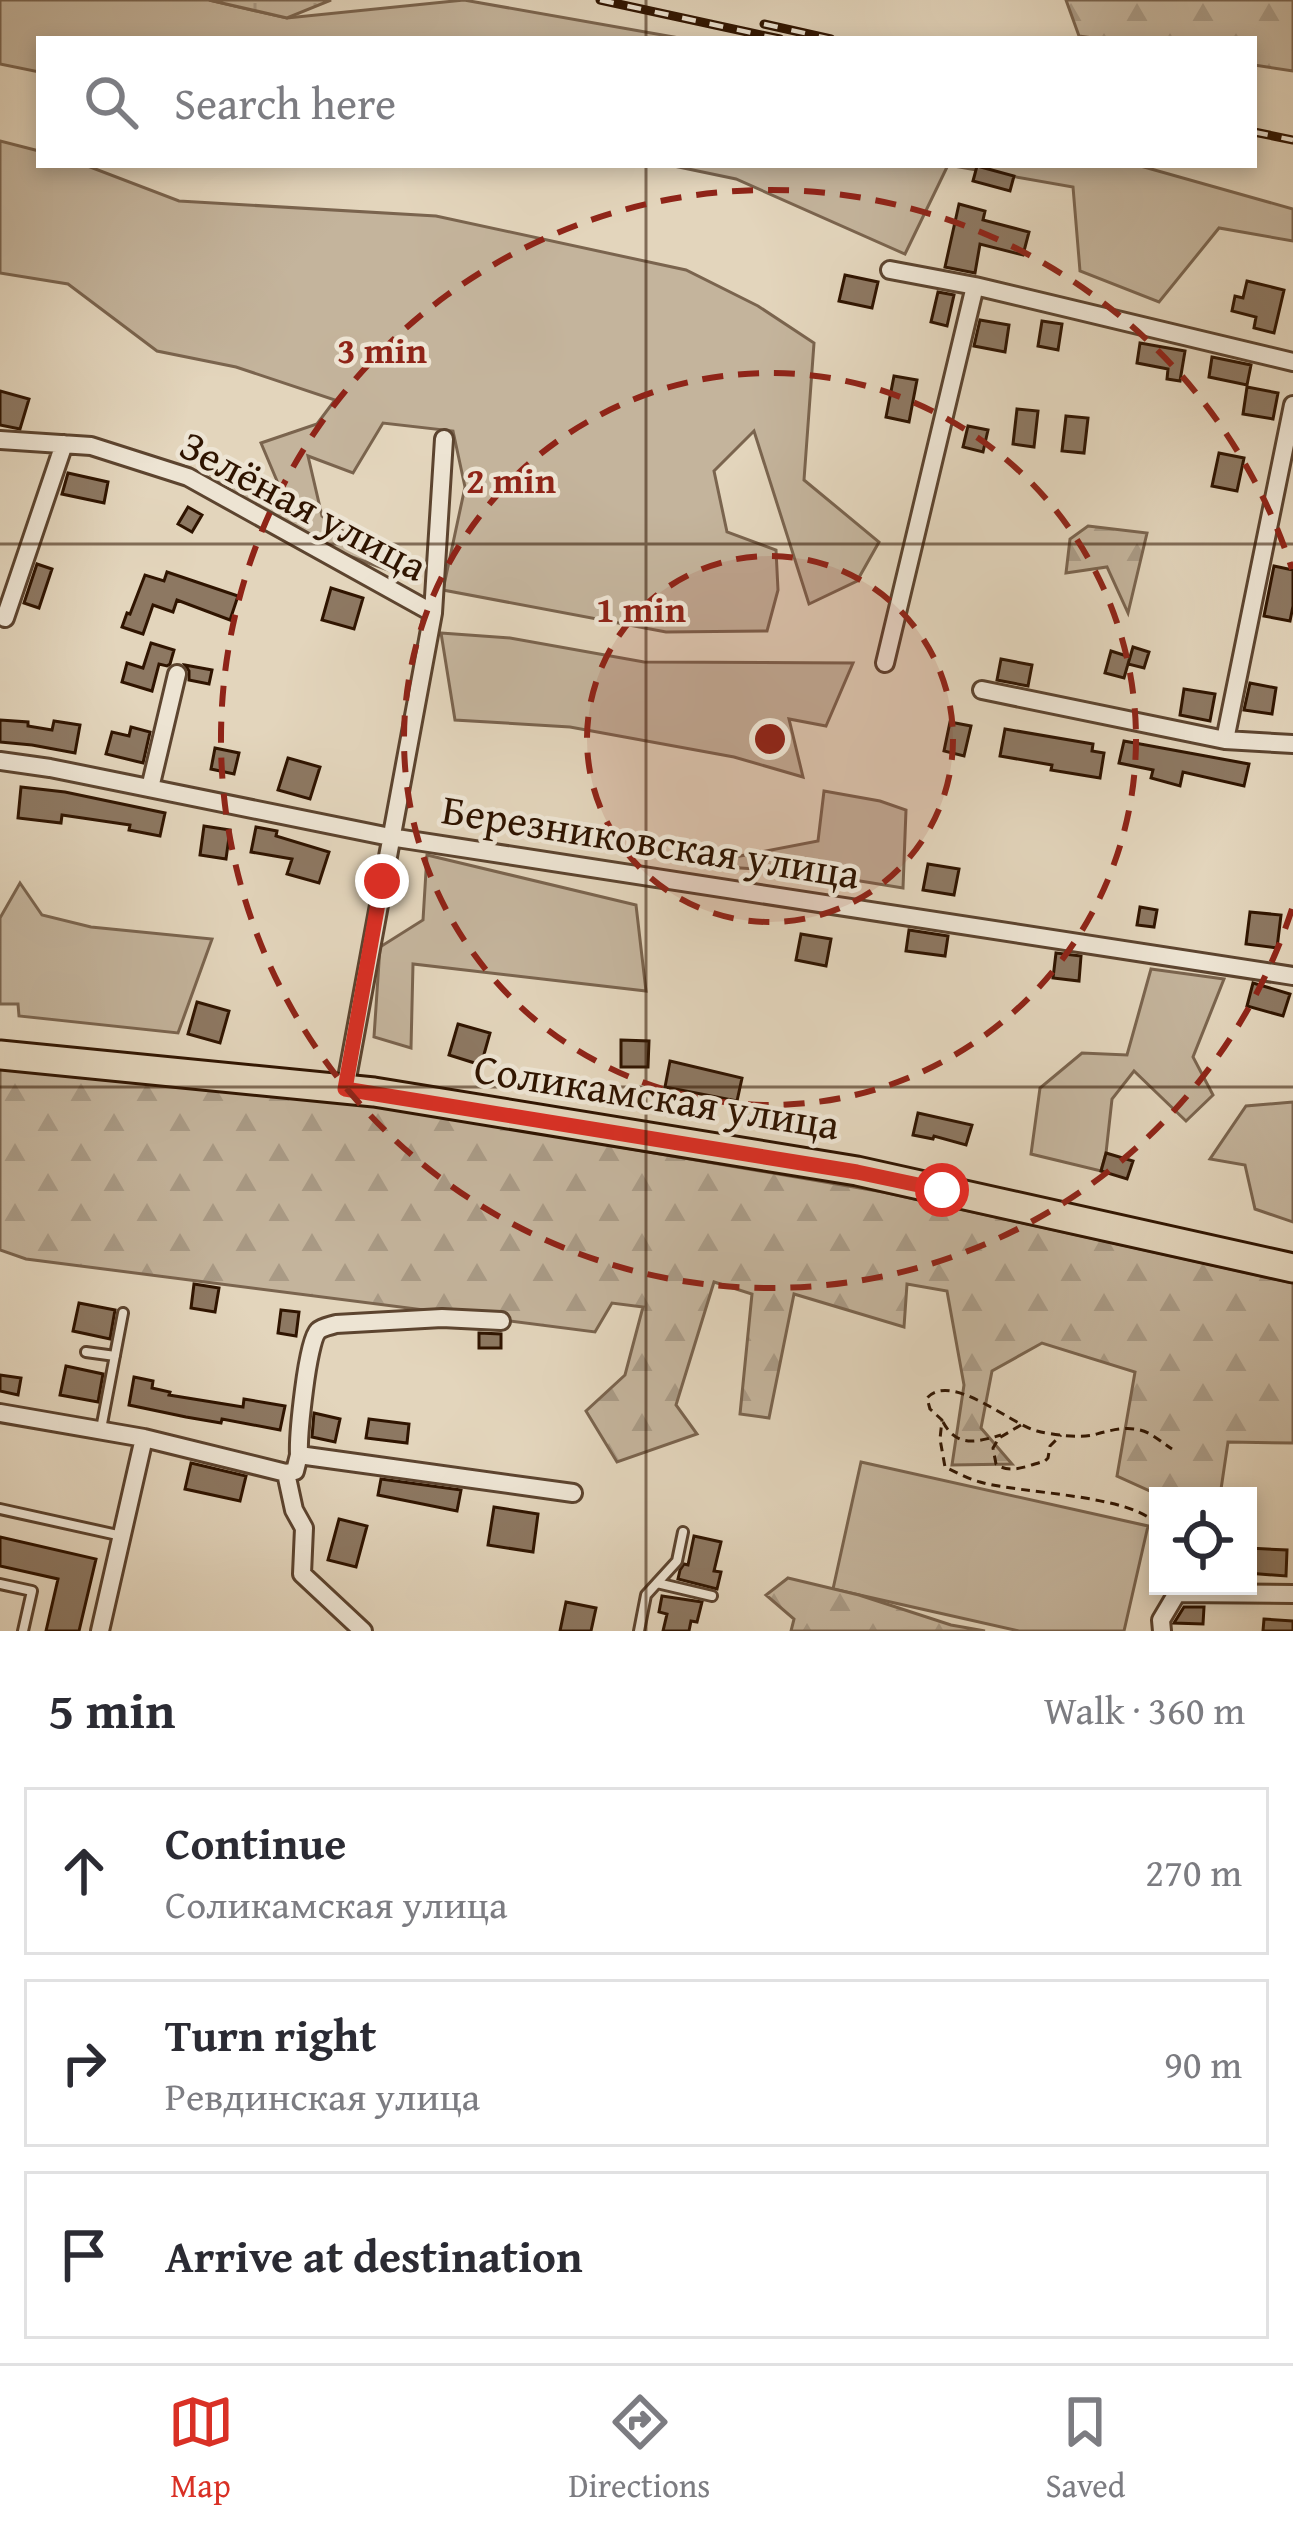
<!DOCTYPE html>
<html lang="en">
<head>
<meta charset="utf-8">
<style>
	:root { --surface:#fff; --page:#f7f7f7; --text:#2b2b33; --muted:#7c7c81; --line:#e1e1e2; --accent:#d93025 }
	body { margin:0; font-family:"Gentium Book Plus",serif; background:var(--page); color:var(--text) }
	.controls { position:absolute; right:36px; bottom:36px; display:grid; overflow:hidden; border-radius:0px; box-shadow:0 6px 18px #0003 }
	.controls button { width:108px; height:108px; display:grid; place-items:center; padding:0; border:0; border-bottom:3px solid var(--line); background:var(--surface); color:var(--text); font:60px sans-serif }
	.stop { position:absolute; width:36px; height:36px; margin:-27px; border:9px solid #d93025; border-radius:50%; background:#fff }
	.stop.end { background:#d93025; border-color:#fff; box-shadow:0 3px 12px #0008 }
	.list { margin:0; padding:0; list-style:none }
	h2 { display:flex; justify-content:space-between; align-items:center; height:156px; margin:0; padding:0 48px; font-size:51px }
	h2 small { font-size:39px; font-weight:400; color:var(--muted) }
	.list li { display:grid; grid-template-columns:78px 1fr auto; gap:36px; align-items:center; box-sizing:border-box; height:168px; margin:0 24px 24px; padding:0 24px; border:3px solid var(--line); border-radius:0px }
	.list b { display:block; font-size:45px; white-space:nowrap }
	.list p { margin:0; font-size:39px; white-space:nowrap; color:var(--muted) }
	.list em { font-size:39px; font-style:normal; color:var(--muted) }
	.icon { flex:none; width:66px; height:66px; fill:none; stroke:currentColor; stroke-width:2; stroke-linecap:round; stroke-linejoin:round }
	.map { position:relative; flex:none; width:1293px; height:1631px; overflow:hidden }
	.search { position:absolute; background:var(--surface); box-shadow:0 6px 18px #0003; left:36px; right:36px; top:36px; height:132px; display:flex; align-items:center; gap:30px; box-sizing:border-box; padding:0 42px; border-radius:0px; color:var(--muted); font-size:45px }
	.sheet { height:732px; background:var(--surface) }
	nav { display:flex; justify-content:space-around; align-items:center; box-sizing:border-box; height:168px; border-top:3px solid var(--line); background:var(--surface); font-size:33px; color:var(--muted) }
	nav a { display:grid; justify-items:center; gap:6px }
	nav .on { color:var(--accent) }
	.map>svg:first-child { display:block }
</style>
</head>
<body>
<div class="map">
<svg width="1293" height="1631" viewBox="0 0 1293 1631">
	<defs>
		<pattern id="forest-firs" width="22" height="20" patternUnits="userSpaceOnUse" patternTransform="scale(3)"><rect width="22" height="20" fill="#c4b49c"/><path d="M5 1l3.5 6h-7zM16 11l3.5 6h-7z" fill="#a99a85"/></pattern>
		<pattern id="wetland-marsh" width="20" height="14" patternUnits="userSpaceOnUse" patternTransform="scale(3)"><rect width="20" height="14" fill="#c4b49c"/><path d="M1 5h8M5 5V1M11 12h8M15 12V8" fill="none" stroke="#a99a85"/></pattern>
	</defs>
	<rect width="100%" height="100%" fill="#e3d5bc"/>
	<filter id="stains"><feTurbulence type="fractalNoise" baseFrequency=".00167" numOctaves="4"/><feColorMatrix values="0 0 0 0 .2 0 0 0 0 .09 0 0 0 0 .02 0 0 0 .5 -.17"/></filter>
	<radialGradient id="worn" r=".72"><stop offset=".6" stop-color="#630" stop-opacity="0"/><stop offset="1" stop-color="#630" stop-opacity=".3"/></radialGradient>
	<!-- grass -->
	<path fill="#c4b49c" stroke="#7a644e" stroke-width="3" d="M0 0H209L287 18 464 0 685 39H39V72L0 64Z
		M0 141 39 151V165H85L179 201 436 216 686 270 758 306 814 343 804 480 879 542 857 581 809 604 754 431 714 471 727 532 776 550 778 590 767 631 666 632 443 590 465 487 453 431 383 423 353 473 308 456 322 516 408 577 310 542 240 505 213 477 280 488 261 443 317 424 335 400 236 367 157 351 68 284 0 273Z
		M669 165H1137L1293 209V241L1219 228 1159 302 1080 271 1073 187 948 165 905 254 736 179Z
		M441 633 510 638 644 662 853 663 826 726 789 719 803 777 734 757 570 727 455 720Z
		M824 791 880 801 906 810 903 888 805 872 693 865 818 841Z
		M427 855 636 905 646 991 413 964 411 1048 374 1037 380 947 423 920Z
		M20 883 42 915 91 927 212 939 178 1033 19 1016 18 1004H0V918Z
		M1151 969 1224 979 1193 1057 1213 1095 1186 1121 1134 1071 1112 1099 1106 1153 1101 1171 1031 1154 1040 1088 1082 1053 1127 1055Z
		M1293 1102V1222L1255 1209 1245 1165 1210 1159 1246 1106Z
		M861 1462 1148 1526 1124 1631H1019L833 1589Z"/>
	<!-- forest -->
	<path fill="url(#forest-firs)" stroke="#7a644e" stroke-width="3" d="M1066 0H1293V71L1254 65V39H1100L1079 36Z
		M1088 526 1147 533 1128 613 1107 567 1066 573 1070 539Z
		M0 1063 345 1100 883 1192 1293 1283V1443L1228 1442 1220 1496H1161L1117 1476 1135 1372 1042 1343 992 1371 981 1428 1012 1464 952 1465 964 1385 947 1291 907 1284 904 1327 794 1294 769 1418 740 1414 752 1294 714 1282 676 1405 697 1434 617 1462 586 1411 625 1375 643 1307 612 1303 595 1332 26 1259 0 1250Z
		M788 1578 859 1595 951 1625 985 1631H791L794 1619 766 1595Z"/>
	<!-- wetland -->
	<path fill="url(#wetland-marsh)" stroke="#7a644e" stroke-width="3" d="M209 0H331L287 18Z"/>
	<!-- building -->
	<path fill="#8d7862" stroke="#2f1400" stroke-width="3" d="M977 166 1014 176 1010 191 973 181Z
		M959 204 985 211 983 220 1029 232 1023 255 980 244 975 273 945 267Z
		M845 275 878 282 872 308 839 301Z
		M1247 281 1284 290 1274 333 1254 328 1256 317 1232 311 1235 296 1243 298Z
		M938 292 954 295 947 326 931 322Z
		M980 320 1009 325 1005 352 974 346Z
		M1042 321 1062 324 1058 350 1038 346Z
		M1140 343 1185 351 1180 381 1167 379 1168 369 1137 363Z
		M1212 357 1251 365 1247 385 1209 377Z
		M894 376 917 380 909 422 886 417Z
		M1247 387 1278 393 1273 419 1243 414Z
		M0 391 29 399 20 429 0 425Z
		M1017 409 1038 411 1034 447 1013 444Z
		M1066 416 1088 418 1084 453 1062 451Z
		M968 426 988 430 983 452 963 447Z
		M1219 453 1244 458 1237 491 1212 486Z
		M68 473 108 482 104 503 62 494Z
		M188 507 202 515 192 532 178 524Z
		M37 564 52 569 39 608 24 603Z
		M1274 566 1293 570V606L1290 621 1264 616Z
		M167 572 238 596 230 620 177 600 173 612 153 605 143 634 122 627 127 613 130 614 145 575 164 581Z
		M331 588 363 598 354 629 322 620Z
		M151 643 174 650 170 664 167 666 159 664 152 691 122 682 127 663 143 668Z
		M1133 647 1149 652 1144 668 1128 664Z
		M1111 651 1130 657 1124 678 1105 673Z
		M1001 659 1032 665 1028 686 997 680Z
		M185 665 212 670 209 684 189 680V671Z
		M1250 683 1276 688 1272 714 1244 710Z
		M1184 689 1215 694 1210 721 1180 715Z
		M0 720 28 722V726L52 730 54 721 80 725 75 753 32 745 0 742Z
		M950 722 971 726 964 756 944 751Z
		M131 727 150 732 143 763 106 754 112 732 129 736Z
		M1005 729 1093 744 1092 751 1104 753 1100 778 1051 770 1052 765 1000 756Z
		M1124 741 1249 764 1244 786 1183 772 1180 786 1151 778 1153 770 1119 763Z
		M215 748 239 753 234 774 211 769Z
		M288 758 320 767 310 799 278 790Z
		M21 787 65 792 165 813 160 836 129 830 130 825 62 815 61 823 18 818Z
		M204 826 230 830 226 859 200 855Z
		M256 827 277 831 276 836 329 852 319 883 287 874 292 859 251 852Z
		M928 864 959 869 954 895 923 890Z
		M1140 907 1157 910 1154 927 1137 925Z
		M1250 912 1281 915 1277 948 1246 944Z
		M909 930 948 936 945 956 906 951Z
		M801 934 831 939 826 966 796 960Z
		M1056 953 1081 956 1079 981 1053 978Z
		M1253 983 1290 994 1283 1016 1247 1006Z
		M197 1002 229 1011 220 1043 188 1034Z
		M458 1024 490 1033 481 1065 449 1055Z
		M621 1040 649 1041 648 1067H621Z
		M670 1061 742 1078 737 1101 665 1087Z
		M918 1113 972 1125 966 1145 934 1136 933 1139 913 1135Z
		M1106 1153 1133 1161 1127 1179 1101 1171Z
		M194 1284 219 1288 215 1312 191 1308Z
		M79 1303 115 1310 110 1339 73 1331Z
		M281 1310 299 1312 296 1336 278 1333Z
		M479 1333 501 1334V1348H479Z
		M66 1366 103 1374 98 1402 60 1395Z
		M0 1375 21 1378 18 1395 0 1391Z
		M134 1377 153 1381 152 1388 170 1392 169 1395 243 1407 244 1399 285 1406 280 1430 222 1419 221 1423 186 1417 129 1405Z
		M314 1413 340 1419 335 1442 312 1437Z
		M369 1419 409 1424 407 1443 366 1438Z
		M191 1463 246 1476 240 1501 185 1489Z
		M381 1479 461 1490 457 1511 378 1495Z
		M494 1507 538 1514 533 1552 488 1545Z
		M339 1519 367 1526 356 1567 328 1560Z
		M694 1536 721 1542 714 1571 721 1572 717 1589 678 1579 680 1570 684 1564 688 1565Z
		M0 1537 96 1559 79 1631H46L58 1579 0 1566Z
		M1248 1548 1287 1550 1286 1576 1248 1573Z
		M662 1596 702 1602 697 1622 691 1621 689 1631H663L667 1614 659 1612Z
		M566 1602 596 1608 591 1631H560Z
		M1184 1607H1204L1203 1624 1174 1623Z
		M1264 1619 1293 1621V1631H1263Z"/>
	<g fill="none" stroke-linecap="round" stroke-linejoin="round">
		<defs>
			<path id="service" d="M86 1352 115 1356
				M101 1429 123 1313
				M0 1509 122 1536
				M657 1583 712 1596
				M0 1584 32 1591 23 1631
				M639 1631 646 1595 677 1561 683 1532"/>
			<path id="minor" d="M890 270 975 286 1293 362
				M0 440 91 446 188 477 433 613
				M5 618 64 444
				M885 663 975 286
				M982 690 1225 740 1293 744
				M1225 740 1293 405
				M0 761 50 768 390 837 1293 976
				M150 788 177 674
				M345 1089 433 613 444 439
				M0 1413 144 1438 286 1473 295 1471 299 1455 573 1493
				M299 1455C298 1436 307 1342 318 1331 322 1327 330 1326 336 1324L442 1318 501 1321
				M286 1473 294 1510 304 1528 302 1574 363 1631
				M100 1631 144 1438
				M1162 1631 1161 1620 1177 1593 1293 1594"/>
			<path id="primary" d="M0 1055 374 1092 857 1171 1293 1268"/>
		</defs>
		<!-- service casing -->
		<use href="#service" stroke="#5c442f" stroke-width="14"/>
		<!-- minor casing -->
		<use href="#minor" stroke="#5c442f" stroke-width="22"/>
		<!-- primary casing -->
		<use href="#primary" stroke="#2f1400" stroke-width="33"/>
		<!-- path -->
		<path stroke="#2f1400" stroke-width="3" stroke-dasharray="9 6" stroke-linecap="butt" d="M943 1422C957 1448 977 1442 1001 1435
			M1021 1425 999 1438 993 1448 996 1464C1010 1475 1029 1465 1045 1461L1048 1458 1050 1446 1061 1435
			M1158 1526C1134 1494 1021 1494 980 1482 968 1479 956 1472 945 1467L940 1439 942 1420 930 1409 927 1398C951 1371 1010 1424 1037 1431 1053 1435 1078 1438 1093 1435 1108 1431 1124 1426 1140 1430 1152 1433 1161 1442 1172 1449"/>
		<!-- service -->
		<use href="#service" stroke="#ede4d3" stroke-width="8"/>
		<!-- minor -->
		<use href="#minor" stroke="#ede4d3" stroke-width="16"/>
		<!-- primary -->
		<use href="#primary" stroke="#e3d5bc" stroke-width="27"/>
		<defs>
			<path id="rail" d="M600 0 780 39
				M764 24 831 39
				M1254 132 1293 140"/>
		</defs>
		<!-- rail casing -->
		<use href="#rail" stroke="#2f1400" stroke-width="9"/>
		<!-- rail -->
		<use href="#rail" stroke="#ede4d3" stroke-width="4.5" stroke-dasharray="14" stroke-linecap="butt"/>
	</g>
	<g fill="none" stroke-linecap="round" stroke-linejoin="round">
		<!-- route -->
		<path stroke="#d93025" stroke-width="15" d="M382 881 345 1089 857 1172 942 1190"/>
	</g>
	<!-- grid -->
	<path fill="none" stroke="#2f1400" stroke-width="3" stroke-opacity="0.55" d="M646 0V39M646 165V1631M0 544H1293M0 1087H1293"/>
	<!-- distance rings -->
	<circle cx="770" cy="739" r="183" fill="#8f2418" fill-opacity=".12"/>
	<g fill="none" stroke="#8f2418" stroke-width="6" stroke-dasharray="21 15">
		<circle cx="770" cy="739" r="183"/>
		<circle cx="770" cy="739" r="366"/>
		<path d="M1292 909A549 549 0 1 1 1292 569"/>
	</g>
	<g text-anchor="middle" stroke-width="9" stroke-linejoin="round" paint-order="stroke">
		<!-- street labels -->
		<g font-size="42" fill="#2f1400" stroke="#ede4d3">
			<text transform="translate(304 505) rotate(28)" y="15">Зелёная улица</text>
			<text transform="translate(651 841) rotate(9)" y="15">Березниковская улица</text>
			<text transform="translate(657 1096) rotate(9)" y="15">Соликамская улица</text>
		</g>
	</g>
	<circle cx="770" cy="739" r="18" fill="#8f2418" stroke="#ede4d3" stroke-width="6"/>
	<g font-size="36" text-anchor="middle" font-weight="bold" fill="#8f2418" stroke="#ede4d3" stroke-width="9" stroke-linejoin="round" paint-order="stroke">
		<text x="382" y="363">3 min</text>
		<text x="511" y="493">2 min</text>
		<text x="641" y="622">1 min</text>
	</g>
	<rect width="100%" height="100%" filter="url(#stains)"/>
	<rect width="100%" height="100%" fill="url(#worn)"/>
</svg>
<div class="controls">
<button><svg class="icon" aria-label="locate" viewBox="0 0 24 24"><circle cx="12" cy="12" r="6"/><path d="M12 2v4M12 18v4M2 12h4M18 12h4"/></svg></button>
</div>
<div class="stop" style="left:942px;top:1190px"></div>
<div class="stop end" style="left:382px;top:881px"></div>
<div class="search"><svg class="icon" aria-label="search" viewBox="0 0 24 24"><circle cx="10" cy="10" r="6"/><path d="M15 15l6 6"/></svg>Search here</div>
</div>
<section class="sheet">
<h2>5 min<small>Walk · 360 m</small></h2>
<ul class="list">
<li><svg class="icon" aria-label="ahead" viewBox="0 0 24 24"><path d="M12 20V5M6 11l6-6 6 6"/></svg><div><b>Continue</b><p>Соликамская улица</p></div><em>270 m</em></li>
<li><svg class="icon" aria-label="right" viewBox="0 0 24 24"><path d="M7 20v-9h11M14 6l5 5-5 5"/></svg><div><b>Turn right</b><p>Ревдинская улица</p></div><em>90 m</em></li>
<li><svg class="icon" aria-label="arrive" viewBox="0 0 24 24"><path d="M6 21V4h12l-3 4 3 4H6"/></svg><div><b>Arrive at destination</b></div></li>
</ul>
</section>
<nav>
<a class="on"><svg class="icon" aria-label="map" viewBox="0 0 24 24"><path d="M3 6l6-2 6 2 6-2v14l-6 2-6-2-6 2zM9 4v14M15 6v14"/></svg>Map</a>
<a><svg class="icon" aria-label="directions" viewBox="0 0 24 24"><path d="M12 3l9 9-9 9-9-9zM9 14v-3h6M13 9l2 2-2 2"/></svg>Directions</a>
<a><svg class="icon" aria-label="saved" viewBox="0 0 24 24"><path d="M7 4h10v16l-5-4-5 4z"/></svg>Saved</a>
</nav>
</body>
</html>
